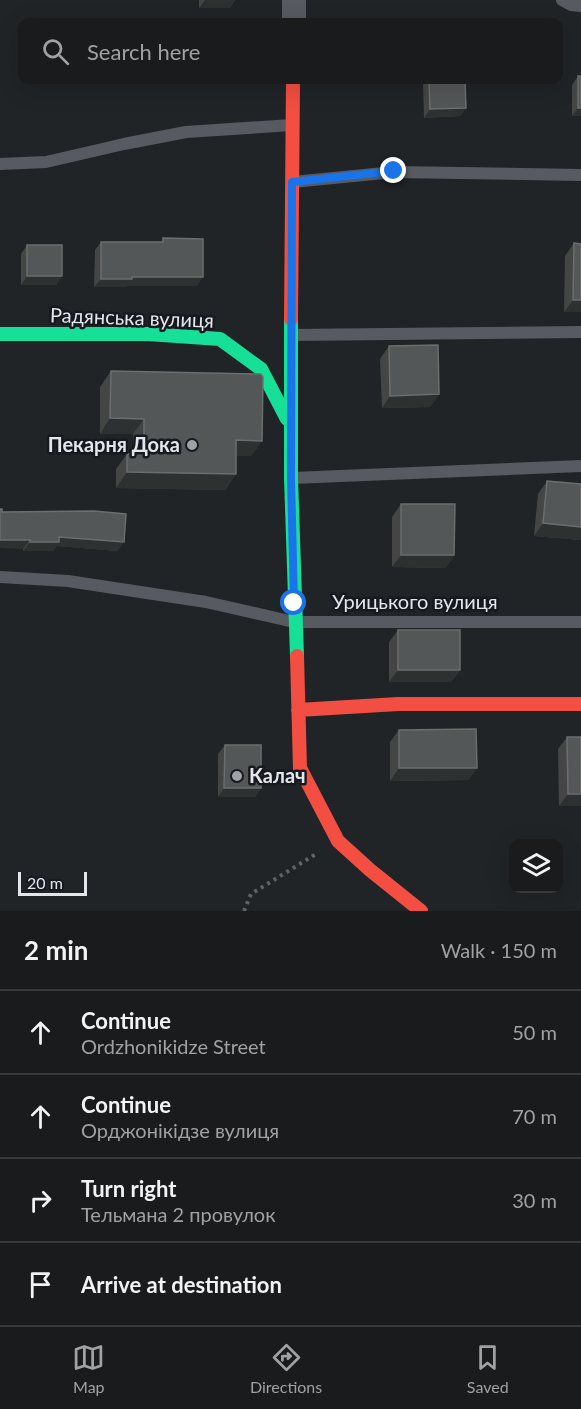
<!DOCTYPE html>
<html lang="en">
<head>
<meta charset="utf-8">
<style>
	:root { --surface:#191b1d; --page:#26282a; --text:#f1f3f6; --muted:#9fa1a4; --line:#37393b; --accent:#a0a2a6 }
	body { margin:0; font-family:Lato,sans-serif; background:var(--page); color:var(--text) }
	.controls { position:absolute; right:18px; bottom:18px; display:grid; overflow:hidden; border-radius:12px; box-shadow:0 6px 24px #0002 }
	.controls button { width:54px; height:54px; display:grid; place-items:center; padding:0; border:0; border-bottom:2px solid var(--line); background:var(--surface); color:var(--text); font:30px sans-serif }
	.scale { position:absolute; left:18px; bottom:15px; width:69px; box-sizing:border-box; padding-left:6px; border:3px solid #e4e6eb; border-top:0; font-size:16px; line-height:21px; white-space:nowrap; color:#e4e6eb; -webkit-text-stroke:4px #16191f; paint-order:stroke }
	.stop { position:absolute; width:18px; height:18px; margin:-14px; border:4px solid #1a73e8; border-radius:50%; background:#fff }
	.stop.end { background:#1a73e8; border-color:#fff; box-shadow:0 2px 6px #0008 }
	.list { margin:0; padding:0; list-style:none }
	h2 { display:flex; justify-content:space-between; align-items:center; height:78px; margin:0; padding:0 24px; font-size:26px }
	h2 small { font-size:20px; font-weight:400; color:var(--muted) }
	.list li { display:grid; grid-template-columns:39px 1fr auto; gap:18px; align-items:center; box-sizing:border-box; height:84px; padding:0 24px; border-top:2px solid var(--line) }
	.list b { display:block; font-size:22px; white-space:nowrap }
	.list p { margin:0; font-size:20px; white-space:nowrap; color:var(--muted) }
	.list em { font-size:20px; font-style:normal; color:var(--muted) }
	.icon { flex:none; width:33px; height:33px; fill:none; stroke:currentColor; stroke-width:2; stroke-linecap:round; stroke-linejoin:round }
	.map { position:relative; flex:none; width:581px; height:911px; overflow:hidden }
	.search { position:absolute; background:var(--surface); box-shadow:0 6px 24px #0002; left:18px; right:18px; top:18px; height:66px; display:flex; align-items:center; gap:15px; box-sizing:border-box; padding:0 21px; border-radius:12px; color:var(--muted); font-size:22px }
	.sheet { height:414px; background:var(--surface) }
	nav { display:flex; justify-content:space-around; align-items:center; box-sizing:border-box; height:84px; border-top:2px solid var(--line); background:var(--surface); font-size:16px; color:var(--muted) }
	nav a { display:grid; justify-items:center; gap:3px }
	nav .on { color:var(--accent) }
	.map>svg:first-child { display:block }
</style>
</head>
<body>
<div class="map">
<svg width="581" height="911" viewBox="0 0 581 911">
	<rect width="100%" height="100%" fill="#212427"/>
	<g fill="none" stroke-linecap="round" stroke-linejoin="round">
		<!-- path -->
		<path stroke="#606368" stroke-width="4" stroke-dasharray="3 4.5" stroke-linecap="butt" d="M244 911 251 894 316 854"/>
		<!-- lane -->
		<path stroke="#575b61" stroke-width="12" d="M562 0 571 5 581 6
			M0 164 46 162 124 144 186 132 292 125
			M293 182 394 172 581 175
			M292 335 581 332
			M292 478 581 466
			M0 577 68 581 206 602 294 622H581"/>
		<!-- street -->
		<path stroke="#575b61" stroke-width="24" d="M294 22V0"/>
		<!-- fast -->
		<path stroke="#16e098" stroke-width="14" d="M291 319V478L297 656
			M0 334H148L220 339 261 369 287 419"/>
		<!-- jam -->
		<path stroke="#f24e42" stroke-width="14" d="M291 319 293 80
			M297 656 300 768 338 841 370 870 421 911
			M298 710 398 704H581"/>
	</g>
	<!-- wall -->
	<path fill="#434645" d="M199 0H235L230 8H199Z
		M578 76H581V116H572V85Z
		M426 80H465L466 108 460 116 424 118 423 84Z
		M163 238 197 286H127L126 287H94L95 250 101 242H161Z
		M574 243 581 244V312H564L565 256Z
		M27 245 62 276 56 285H21V254Z
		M389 346 439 394 430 407 382 408 380 359Z
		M111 371 262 441 251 456H236V474L225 490 116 488V469L127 454H133V434H100V387Z
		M547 481 581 484V540L534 536 538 494Z
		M401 504 454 555 446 568 392 567V517Z
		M2 512 118 551 57 546 53 551H23V549Z
		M398 630 460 670 451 682H389V642Z
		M399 730 477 768 468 780 390 781V742Z
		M567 737 581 806H559L558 749Z
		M225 745 261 788 255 797H218V754Z"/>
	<!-- shaded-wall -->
	<path fill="#2e3132" d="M205 0H235L230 8H199Z
		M466 108 460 116 424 118 430 109Z
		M578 108H581V116H572Z
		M27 276H62L56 285H21Z
		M132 277H203L197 286H127L126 287H94L101 279Z
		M573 300H581V312H564Z
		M439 394 430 407 382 408 390 396Z
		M110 418 144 419 133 434H100Z
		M236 440 262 441 251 456H225Z
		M127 472 236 474 225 490 116 488Z
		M543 523 581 527V540L534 536Z
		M59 537 124 542 118 551 57 546 53 551H23L30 542Z
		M0 540H30L23 549 0 548Z
		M401 555H454L446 568 392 567Z
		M398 670H460L451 682H389Z
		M399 768H477L468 780 390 781Z
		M224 788H261L255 797H218Z
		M568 794H581V806H559Z"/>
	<!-- building -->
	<path fill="#545757" stroke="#6b6e6e" stroke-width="1.5" d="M578 76H581V108H578Z
		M429 80H465L466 108 430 109Z
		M163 238 203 239V277H132V279H101V242H163Z
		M574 243 581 244V300H573Z
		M27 245H62V276H27Z
		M438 345 439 394 390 396 389 346Z
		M111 371 261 374 263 377 262 441 236 440V474L127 472V454H144V419L110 418Z
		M547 481 581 484V527L543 523Z
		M401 504H455L454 555H401Z
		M0 509H2V512L94 511 126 514 124 542 59 537V542H30V540H0Z
		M398 630H460V670H398Z
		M476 729 477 768H399V730Z
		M567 737H581V794H568Z
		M225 745H261V788H224Z"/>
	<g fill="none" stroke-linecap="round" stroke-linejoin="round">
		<!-- route -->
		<path stroke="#1a73e8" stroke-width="8" d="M294 603 291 478 292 182 394 171"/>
	</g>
	<!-- markers -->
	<g fill="#a0a2a6" stroke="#16191f" stroke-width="2">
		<circle cx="192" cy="445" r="6"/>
		<circle cx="237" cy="776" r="6"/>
	</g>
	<g text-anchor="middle" stroke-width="5" stroke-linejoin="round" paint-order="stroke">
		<!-- street labels -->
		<g font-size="20" fill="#e4e6eb" stroke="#16191f">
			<text transform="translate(132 318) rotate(2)" y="7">Радянська вулиця</text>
			<text x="415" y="609">Урицького вулиця</text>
		</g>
		<!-- poi labels -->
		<g font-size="20" font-weight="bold" fill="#e4e6eb" stroke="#16191f" text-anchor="end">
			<text x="180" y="452">Пекарня Дока</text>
			<text x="249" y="783" text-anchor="start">Калач</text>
		</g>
	</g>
</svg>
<div class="controls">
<button><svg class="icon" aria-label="layers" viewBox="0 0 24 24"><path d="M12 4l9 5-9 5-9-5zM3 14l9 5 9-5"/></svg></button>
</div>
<div class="scale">20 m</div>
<div class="stop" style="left:294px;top:603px"></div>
<div class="stop end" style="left:394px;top:171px"></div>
<div class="search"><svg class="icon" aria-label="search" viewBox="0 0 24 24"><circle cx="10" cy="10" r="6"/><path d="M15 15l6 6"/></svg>Search here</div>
</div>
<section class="sheet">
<h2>2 min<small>Walk · 150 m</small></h2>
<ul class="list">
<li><svg class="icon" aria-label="ahead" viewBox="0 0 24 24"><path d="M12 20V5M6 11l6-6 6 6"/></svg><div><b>Continue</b><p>Ordzhonikidze Street</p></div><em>50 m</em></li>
<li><svg class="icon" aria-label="ahead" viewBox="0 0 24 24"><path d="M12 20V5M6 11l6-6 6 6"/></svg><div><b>Continue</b><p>Орджонікідзе вулиця</p></div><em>70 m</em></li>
<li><svg class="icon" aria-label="right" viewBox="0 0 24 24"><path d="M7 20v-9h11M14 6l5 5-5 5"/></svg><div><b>Turn right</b><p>Тельмана 2 провулок</p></div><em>30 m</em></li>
<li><svg class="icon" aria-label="arrive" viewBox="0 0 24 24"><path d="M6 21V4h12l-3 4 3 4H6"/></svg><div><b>Arrive at destination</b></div></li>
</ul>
</section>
<nav>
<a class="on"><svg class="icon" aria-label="map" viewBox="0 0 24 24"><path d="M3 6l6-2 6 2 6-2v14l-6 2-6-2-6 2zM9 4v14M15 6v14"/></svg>Map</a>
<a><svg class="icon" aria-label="directions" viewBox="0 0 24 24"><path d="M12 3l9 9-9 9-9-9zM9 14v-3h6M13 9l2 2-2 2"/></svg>Directions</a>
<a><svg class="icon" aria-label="saved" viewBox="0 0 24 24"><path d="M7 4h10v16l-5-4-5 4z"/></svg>Saved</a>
</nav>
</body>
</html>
